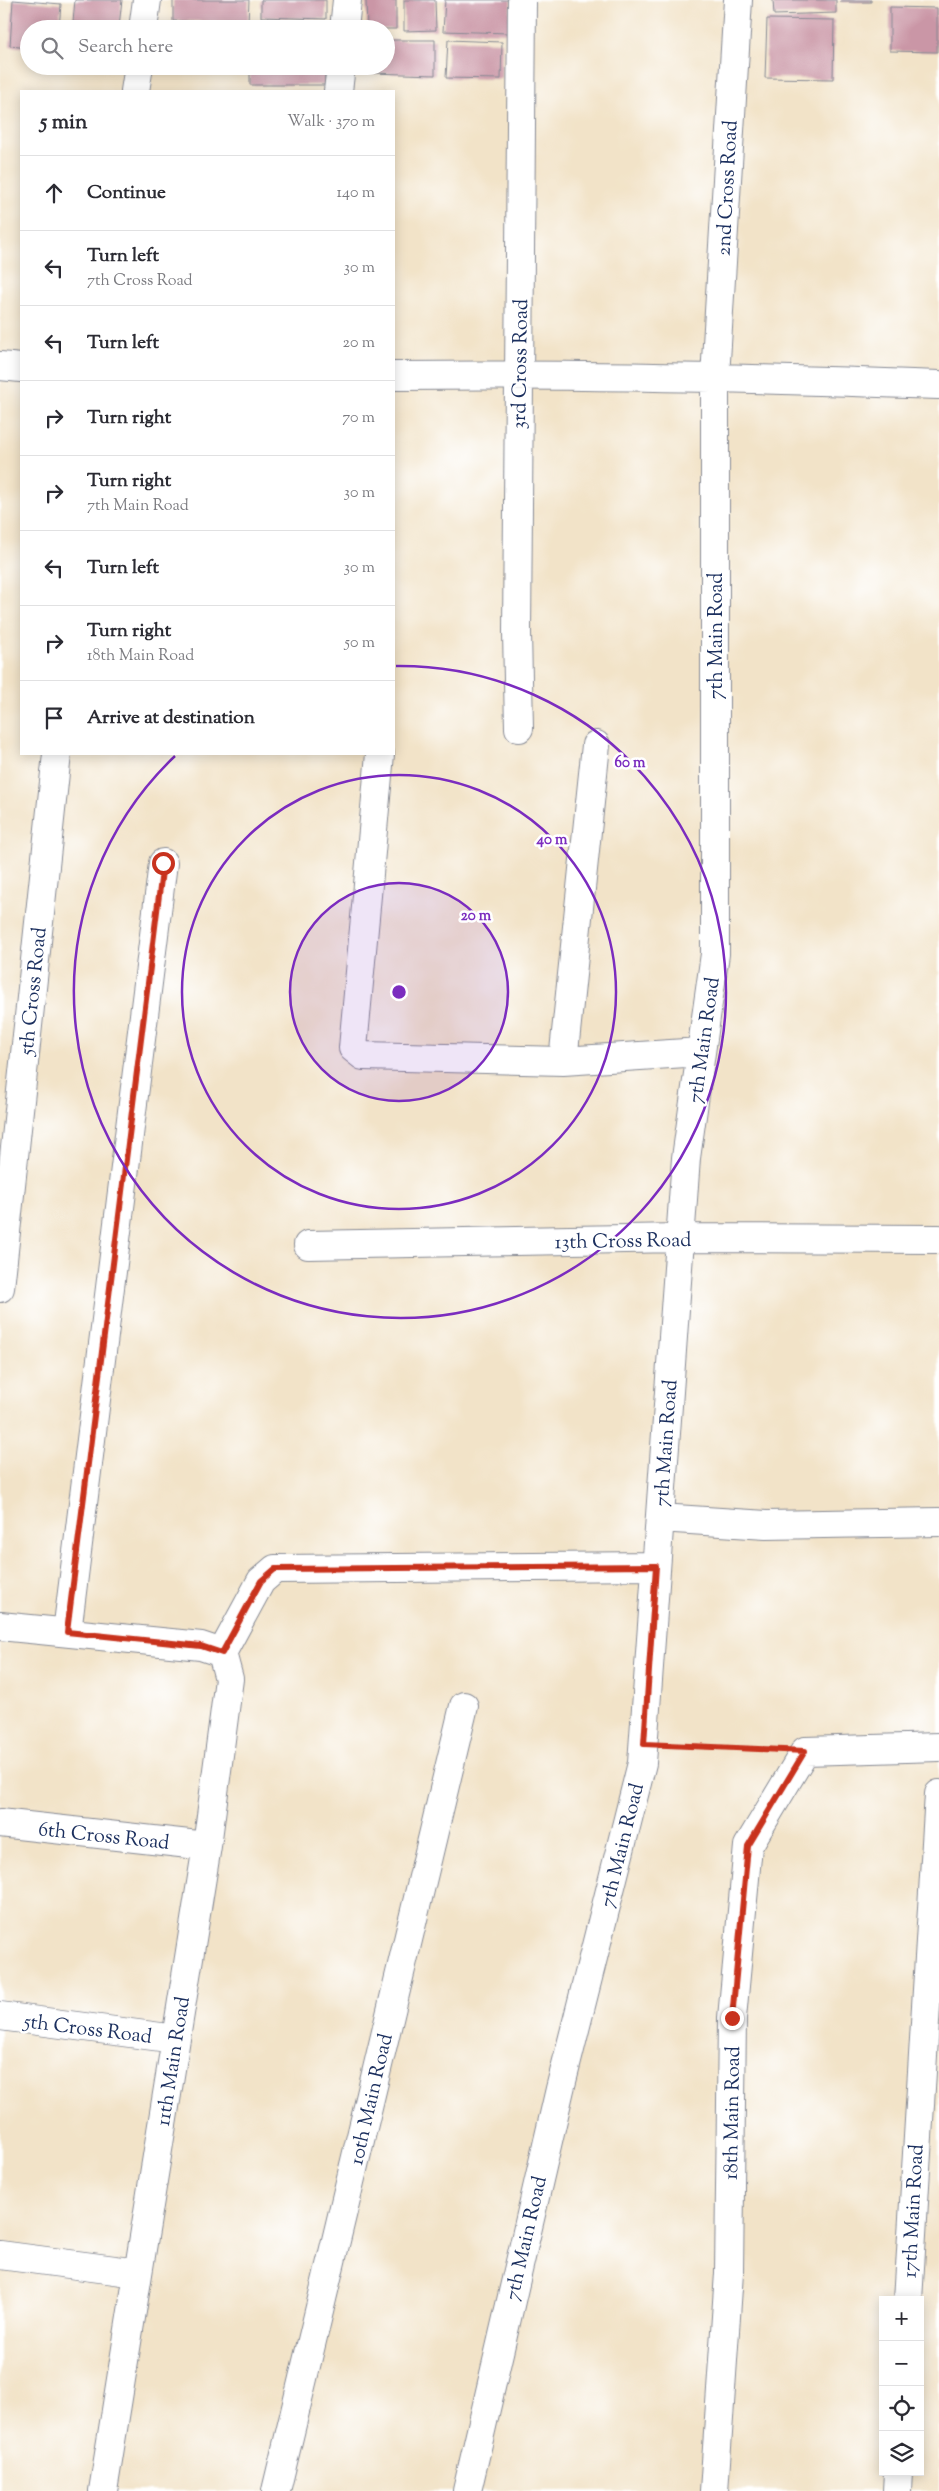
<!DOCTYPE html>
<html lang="en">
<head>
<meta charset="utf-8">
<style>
	:root { --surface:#fff; --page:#f7f7f7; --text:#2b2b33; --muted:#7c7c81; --line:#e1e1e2 }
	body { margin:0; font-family:"Sorts Mill Goudy",serif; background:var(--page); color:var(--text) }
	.controls { position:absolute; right:15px; bottom:15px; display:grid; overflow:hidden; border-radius:0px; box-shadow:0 2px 12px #0003 }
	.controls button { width:45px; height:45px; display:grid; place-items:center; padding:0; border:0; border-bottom:1px solid var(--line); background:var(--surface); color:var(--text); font:25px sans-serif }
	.stop { position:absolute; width:15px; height:15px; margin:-11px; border:4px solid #c8321e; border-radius:50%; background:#fff }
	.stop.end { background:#c8321e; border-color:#fff; box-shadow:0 1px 5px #0008 }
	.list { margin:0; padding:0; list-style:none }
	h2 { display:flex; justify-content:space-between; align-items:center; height:65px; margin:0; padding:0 20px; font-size:21px }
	h2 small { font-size:16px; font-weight:400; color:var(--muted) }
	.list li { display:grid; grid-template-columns:32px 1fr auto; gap:15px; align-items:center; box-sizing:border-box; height:75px; padding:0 20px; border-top:1px solid var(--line) }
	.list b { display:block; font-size:19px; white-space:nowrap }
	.list p { margin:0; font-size:16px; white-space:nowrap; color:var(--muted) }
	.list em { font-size:16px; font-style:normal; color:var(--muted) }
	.icon { flex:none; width:28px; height:28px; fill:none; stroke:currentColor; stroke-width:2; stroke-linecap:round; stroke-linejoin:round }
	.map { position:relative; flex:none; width:939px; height:2491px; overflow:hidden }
	.search { position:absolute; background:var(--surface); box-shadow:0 2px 12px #0003; left:20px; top:20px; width:375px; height:55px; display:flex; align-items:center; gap:12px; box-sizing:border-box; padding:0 18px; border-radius:28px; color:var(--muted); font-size:19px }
	.panel { position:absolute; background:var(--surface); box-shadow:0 2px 12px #0003; left:20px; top:90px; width:375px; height:665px; border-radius:0px }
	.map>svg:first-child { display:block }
</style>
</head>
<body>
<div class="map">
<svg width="939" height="2491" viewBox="0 0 939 2491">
	<rect width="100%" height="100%" fill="#fff"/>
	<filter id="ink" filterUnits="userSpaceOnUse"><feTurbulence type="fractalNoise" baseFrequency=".02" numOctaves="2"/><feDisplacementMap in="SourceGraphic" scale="10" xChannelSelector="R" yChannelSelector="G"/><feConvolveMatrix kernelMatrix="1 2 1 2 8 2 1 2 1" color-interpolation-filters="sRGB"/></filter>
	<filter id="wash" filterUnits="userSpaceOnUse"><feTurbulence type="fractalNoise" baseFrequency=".0096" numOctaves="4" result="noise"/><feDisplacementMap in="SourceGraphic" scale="20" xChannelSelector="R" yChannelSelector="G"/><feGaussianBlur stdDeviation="1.12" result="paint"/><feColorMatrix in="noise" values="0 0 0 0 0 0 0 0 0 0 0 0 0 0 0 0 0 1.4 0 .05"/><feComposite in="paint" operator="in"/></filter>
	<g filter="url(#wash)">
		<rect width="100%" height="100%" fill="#f2e3c8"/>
		<g id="blocks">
			<!-- building -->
			<path fill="#ca96a6" d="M13 0 61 4 59 29H29V48L10 46Z
				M75 0H122L119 26 73 22Z
				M173 0H249L248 22 173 21Z
				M261 0H326V19L261 17Z
				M366 0H396V29H367Z
				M404 0H435L436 30 404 31Z
				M445 0H511L509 33 443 31Z
				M773 0H836V13L774 15Z
				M841 0H871V2H841Z
				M890 7 937 8V52L890 51Z
				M767 19 834 20 833 79 765 78Z
				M386 40H435V75L372 73V66H386Z
				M448 40 502 42 501 79 446 78Z
				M250 66H325V85H250Z"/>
		</g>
	</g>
	<g filter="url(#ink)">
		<use href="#blocks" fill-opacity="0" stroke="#868993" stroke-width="1"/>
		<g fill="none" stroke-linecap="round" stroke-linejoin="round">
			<defs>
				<path id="street" d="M143 29 147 0
					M344 29 347 0
					M135 91 139 66
					M338 91 341 66
					M0 366 21 368
					M394 376C576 374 757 378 939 385
					M519 728 517 632 522 0
					M380 754 353 1048 363 1056 563 1061 701 1052
					M563 1061 596 745
					M308 1245 680 1238 939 1239
					M0 1288 57 754
					M660 1518 766 1525 939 1522
					M0 1626 201 1646 222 1653 229 1679 207 1846 103 2491
					M67 1632 163 863
					M222 1653 261 1581 275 1569 656 1566
					M0 1823 207 1846
					M0 2016 176 2039
					M0 2255 138 2273
					M908 2300 939 1794
					M276 2491 464 1706
					M467 2491 560 2089 642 1763 686 1158 715 954V377L738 0
					M714 2491 729 2273 732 2018 748 1846 805 1751 939 1747
					M897 2491 898 2472"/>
			</defs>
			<!-- street casing -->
			<use href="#street" stroke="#868993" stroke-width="30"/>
			<!-- path -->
			<path stroke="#868993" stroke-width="3" stroke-dasharray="1 4" stroke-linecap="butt" d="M677 1745 768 1749"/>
			<!-- street -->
			<use href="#street" stroke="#fff" stroke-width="28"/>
		</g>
	</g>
	<g fill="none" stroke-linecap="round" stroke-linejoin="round" filter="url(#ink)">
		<!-- route -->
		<path stroke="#c8321e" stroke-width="6" d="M163 863 67 1632 201 1646 222 1653 261 1581 275 1569 656 1566 644 1744 805 1751 748 1846 732 2018"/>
	</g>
	<!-- distance rings -->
	<circle cx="399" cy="992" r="109" fill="#7b2cbf" fill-opacity=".12"/>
	<g fill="none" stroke="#7b2cbf" stroke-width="2.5">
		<circle cx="399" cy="992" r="109"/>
		<circle cx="399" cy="992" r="217"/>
		<path d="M396 666A326 326 0 1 1 175 756"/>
	</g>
	<g text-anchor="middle" stroke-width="5" stroke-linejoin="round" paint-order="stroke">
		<!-- street labels -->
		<g font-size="20" fill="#1b2f5e" stroke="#fff">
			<text transform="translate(726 188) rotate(-87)" y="7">2nd Cross Road</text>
			<text transform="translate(519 364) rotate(-89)" y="7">3rd Cross Road</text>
			<text transform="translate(715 636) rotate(-90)" y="7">7th Main Road</text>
			<text transform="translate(32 991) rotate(-84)" y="7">5th Cross Road</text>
			<text transform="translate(703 1040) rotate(-82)" y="7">7th Main Road</text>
			<text transform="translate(623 1240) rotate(-1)" y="7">13th Cross Road</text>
			<text transform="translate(665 1443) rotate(-86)" y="7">7th Main Road</text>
			<text transform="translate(104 1835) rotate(6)" y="7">6th Cross Road</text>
			<text transform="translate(621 1845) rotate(-76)" y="7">7th Main Road</text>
			<text transform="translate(88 2028) rotate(7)" y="7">5th Cross Road</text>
			<text transform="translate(172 2061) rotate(-81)" y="7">11th Main Road</text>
			<text transform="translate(370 2099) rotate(-77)" y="7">10th Main Road</text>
			<text transform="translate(731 2113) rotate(-89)" y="7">18th Main Road</text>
			<text transform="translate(912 2211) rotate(-87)" y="7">17th Main Road</text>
			<text transform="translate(525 2238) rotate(-77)" y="7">7th Main Road</text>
		</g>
	</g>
	<circle cx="399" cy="992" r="8" fill="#7b2cbf" stroke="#fff" stroke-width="2.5"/>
	<g font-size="15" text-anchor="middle" font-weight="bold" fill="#7b2cbf" stroke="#fff" stroke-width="5" stroke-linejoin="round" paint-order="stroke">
		<text x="630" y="767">60 m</text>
		<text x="552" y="844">40 m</text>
		<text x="476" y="920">20 m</text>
	</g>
</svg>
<div class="controls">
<button>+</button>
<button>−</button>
<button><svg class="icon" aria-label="locate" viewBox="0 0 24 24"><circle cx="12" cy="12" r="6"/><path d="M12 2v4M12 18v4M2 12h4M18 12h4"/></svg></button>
<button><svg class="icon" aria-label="layers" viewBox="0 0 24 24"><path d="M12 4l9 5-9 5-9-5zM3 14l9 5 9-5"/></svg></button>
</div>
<div class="stop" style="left:163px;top:863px"></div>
<div class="stop end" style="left:732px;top:2018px"></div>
<div class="search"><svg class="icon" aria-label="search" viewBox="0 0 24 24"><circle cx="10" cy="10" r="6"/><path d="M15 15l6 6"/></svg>Search here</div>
<section class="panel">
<h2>5 min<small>Walk · 370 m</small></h2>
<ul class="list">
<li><svg class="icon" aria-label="ahead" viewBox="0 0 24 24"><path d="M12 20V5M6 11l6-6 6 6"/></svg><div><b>Continue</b></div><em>140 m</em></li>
<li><svg class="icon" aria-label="left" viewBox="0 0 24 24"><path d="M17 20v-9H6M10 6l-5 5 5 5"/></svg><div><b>Turn left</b><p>7th Cross Road</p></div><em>30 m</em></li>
<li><svg class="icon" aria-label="left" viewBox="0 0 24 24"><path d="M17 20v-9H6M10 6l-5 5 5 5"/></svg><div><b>Turn left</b></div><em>20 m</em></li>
<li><svg class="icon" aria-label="right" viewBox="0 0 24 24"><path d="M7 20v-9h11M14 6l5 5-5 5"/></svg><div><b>Turn right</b></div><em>70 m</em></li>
<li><svg class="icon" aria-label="right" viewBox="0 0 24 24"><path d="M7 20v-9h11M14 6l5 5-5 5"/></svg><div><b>Turn right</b><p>7th Main Road</p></div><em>30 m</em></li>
<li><svg class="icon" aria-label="left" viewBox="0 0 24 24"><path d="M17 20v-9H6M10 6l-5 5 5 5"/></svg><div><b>Turn left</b></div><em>30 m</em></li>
<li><svg class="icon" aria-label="right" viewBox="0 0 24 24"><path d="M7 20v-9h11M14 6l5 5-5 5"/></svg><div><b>Turn right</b><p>18th Main Road</p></div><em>50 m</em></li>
<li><svg class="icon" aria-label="arrive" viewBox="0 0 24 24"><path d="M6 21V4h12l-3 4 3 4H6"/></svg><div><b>Arrive at destination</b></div></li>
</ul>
</section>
</div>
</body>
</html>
